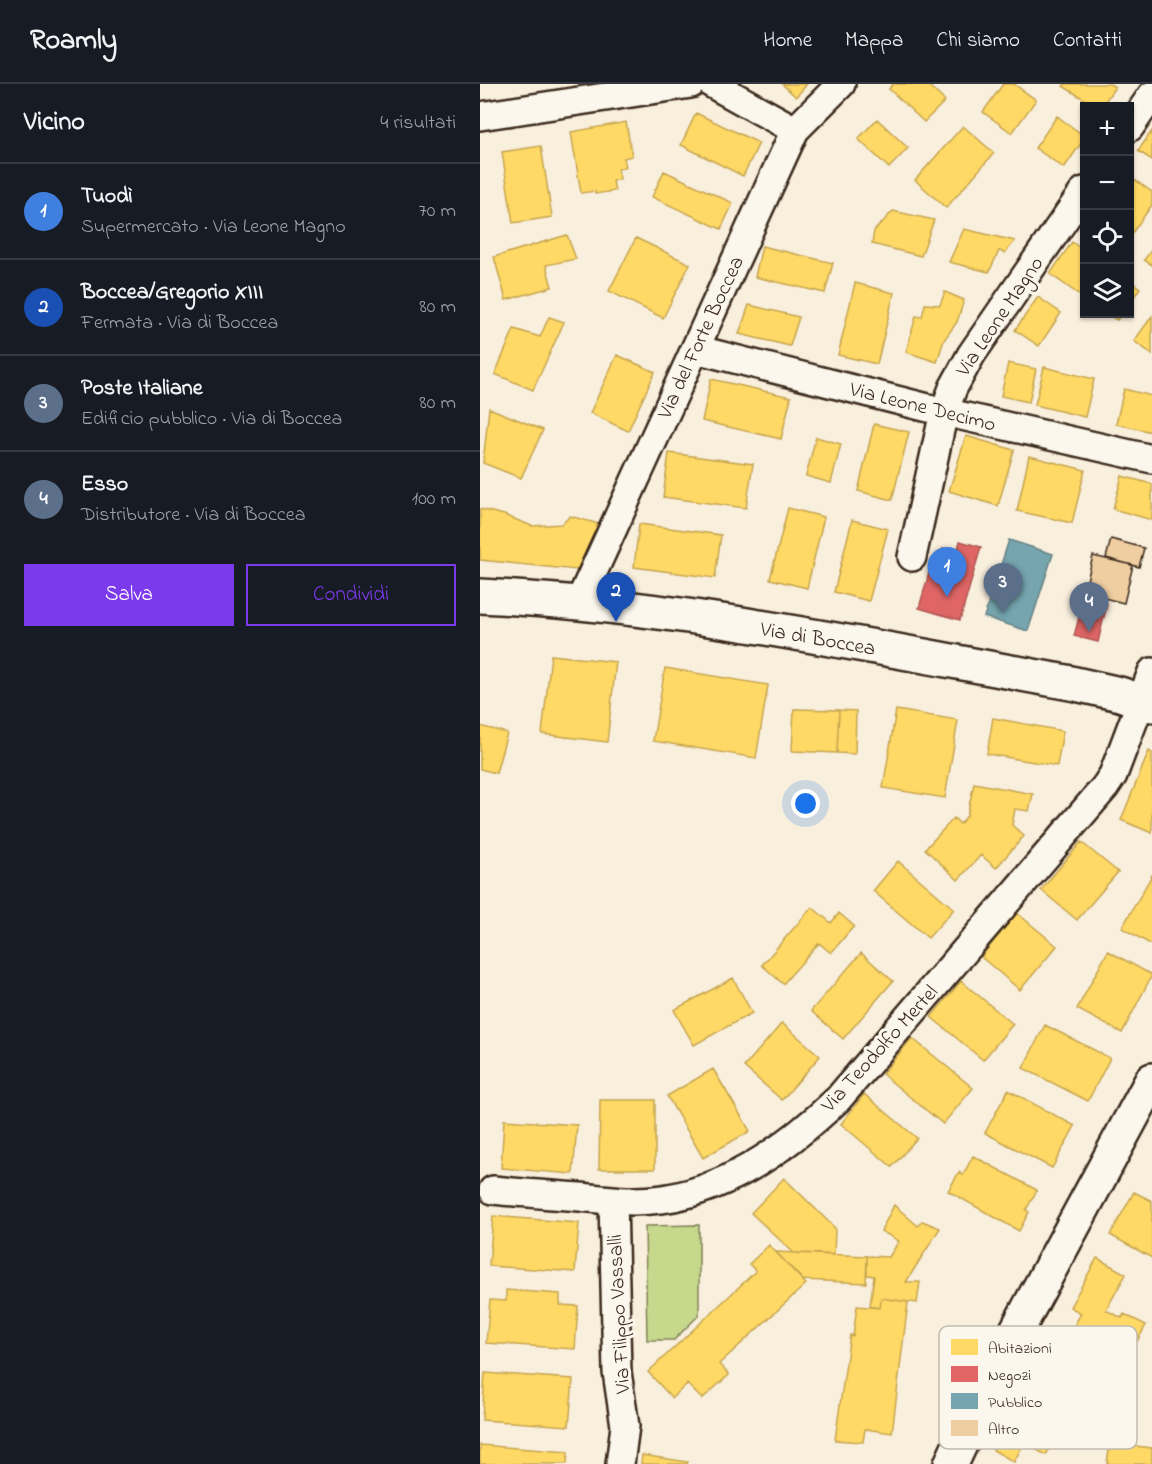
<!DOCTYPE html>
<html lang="it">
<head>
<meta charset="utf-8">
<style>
	:root { --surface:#171b24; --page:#242831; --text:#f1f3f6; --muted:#9ea1a6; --line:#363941; --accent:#7c3aed }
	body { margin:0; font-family:"Indie Flower",sans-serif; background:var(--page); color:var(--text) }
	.controls { position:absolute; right:18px; top:18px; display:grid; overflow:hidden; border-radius:0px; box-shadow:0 2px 4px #0004 }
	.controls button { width:54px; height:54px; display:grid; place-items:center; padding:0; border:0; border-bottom:2px solid var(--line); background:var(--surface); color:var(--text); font:30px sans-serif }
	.you { position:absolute; left:326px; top:720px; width:21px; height:21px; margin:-15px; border:4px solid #fff; border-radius:50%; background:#1a73e8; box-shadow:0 0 0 9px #1a73e833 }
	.badge { display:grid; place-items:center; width:39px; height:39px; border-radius:50%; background:var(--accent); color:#fff; font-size:20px; font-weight:700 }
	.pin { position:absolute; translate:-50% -50px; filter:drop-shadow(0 2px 3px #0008) }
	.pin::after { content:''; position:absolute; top:32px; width:21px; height:18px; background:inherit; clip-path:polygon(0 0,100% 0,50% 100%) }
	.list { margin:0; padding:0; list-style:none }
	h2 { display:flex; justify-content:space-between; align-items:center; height:78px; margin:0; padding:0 24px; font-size:26px }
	h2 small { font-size:20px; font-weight:400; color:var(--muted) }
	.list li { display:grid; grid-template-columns:39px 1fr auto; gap:18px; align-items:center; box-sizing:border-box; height:96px; padding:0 24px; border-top:2px solid var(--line) }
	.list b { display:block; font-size:22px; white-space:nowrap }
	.list p { margin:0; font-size:20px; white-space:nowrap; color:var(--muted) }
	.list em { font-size:20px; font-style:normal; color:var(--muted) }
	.actions { display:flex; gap:12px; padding:18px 24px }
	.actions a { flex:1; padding:14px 0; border:2px solid var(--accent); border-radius:0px; text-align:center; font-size:21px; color:var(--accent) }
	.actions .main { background:var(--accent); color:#fff }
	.icon { flex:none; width:33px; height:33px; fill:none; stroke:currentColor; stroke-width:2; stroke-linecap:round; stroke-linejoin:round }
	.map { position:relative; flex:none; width:672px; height:1380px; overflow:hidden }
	header { display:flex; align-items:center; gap:36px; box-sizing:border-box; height:84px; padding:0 30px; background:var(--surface); border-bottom:2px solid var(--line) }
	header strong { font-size:28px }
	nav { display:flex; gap:33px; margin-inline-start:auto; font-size:21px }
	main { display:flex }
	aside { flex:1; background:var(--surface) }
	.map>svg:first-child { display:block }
</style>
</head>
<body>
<header>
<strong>Roamly</strong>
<nav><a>Home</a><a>Mappa</a><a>Chi siamo</a><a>Contatti</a></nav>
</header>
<main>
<aside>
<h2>Vicino<small>4 risultati</small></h2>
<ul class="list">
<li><span class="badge" style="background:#3f7fe0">1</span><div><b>Tuodì</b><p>Supermercato · Via Leone Magno</p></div><em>70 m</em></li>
<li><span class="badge" style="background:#1a4fb4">2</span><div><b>Boccea/Gregorio XIII</b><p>Fermata · Via di Boccea</p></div><em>80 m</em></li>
<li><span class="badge" style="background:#5c6f8a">3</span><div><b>Poste Italiane</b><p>Edificio pubblico · Via di Boccea</p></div><em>80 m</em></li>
<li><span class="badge" style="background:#5c6f8a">4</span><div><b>Esso</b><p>Distributore · Via di Boccea</p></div><em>100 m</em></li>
</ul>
<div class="actions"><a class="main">Salva</a><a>Condividi</a></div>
</aside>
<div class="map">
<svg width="672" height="1380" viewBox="0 0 672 1380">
	<rect width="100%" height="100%" fill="#f9efdd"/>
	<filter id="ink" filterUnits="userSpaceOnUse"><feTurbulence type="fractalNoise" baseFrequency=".0167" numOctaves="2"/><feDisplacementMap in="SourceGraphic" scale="12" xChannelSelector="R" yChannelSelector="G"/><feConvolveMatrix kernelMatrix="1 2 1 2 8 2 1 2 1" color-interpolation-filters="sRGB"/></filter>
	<g filter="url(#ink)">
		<!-- green -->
		<path fill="#c6d88c" stroke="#808155" stroke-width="1.5" d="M219 1141V1231L194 1256H167L165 1142Z"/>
		<!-- homes -->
		<path fill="#ffd966" stroke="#c4a450" stroke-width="1.5" d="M302 0H327L316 13Z
			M413 0H447L465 17 444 38 409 5Z
			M523 0H534L556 16 532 49 503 28Z
			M585 0H630L635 3 622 22H615L583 2Z
			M216 29 279 59 263 92 201 61Z
			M577 32 604 52V55L584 84 555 64Z
			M397 35 428 64 409 84 378 55Z
			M146 38 152 72 144 74 146 83 138 85 140 95 133 97 135 107 115 110V107L101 109 91 48Z
			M483 42 514 69 466 124 435 96Z
			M672 47V76L658 67Z
			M61 62 72 133 33 139 22 68Z
			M184 87 253 119 241 145 172 113Z
			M652 94 672 108V121L650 152V98Z
			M413 127 454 136 441 172 392 160 394 147Z
			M484 145 535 157 525 169 519 167 509 188 469 178Z
			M87 151 96 175 66 181 72 203 26 216 14 173Z
			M156 154 210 180 183 234 129 207Z
			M592 158 604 167V214L570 190Z
			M282 162 353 179 345 209 275 193Z
			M672 165V181L664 176Z
			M650 197 660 204 650 219Z
			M375 199 414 209 397 280 358 271Z
			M465 208 484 216 477 238 464 256 457 278 426 268 436 232 442 233 445 220 460 221Z
			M558 213 581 229 559 262 535 246Z
			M269 221 319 233 310 262 259 250Z
			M627 230H642L637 236Z
			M672 232V270L654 257Z
			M69 233 84 238 53 306 15 290 34 245 60 253Z
			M137 271 175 288 148 347 110 329Z
			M528 279 556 285 549 318 521 312Z
			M564 283 614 295 605 333 555 321Z
			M231 295 311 313 301 355 222 337Z
			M644 305 672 312V348L636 340Z
			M9 324 63 346 41 394 3 379Z
			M394 340 429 348 412 416 378 407Z
			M486 352 534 366 518 422 469 407Z
			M336 353 361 360 351 399 326 392Z
			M189 369 273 380 266 424 183 413Z
			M549 372 605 386 592 439 537 427Z
			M642 392 672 400V436L633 425Z
			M308 424 344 433 327 504 290 495Z
			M0 425 24 431 52 442 82 440 90 432 119 440 97 486 0 476Z
			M372 436 408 445 389 517 354 508Z
			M159 440 241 451 235 494 154 483Z
			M71 571 136 578 127 658 62 650Z
			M185 584 288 601 276 674 173 657Z
			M314 625 359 626 357 669 312 667Z
			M359 626 376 627 375 670 357 669Z
			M416 626 478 636 465 714 403 704Z
			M513 634 583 647 577 682 507 670Z
			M0 642 27 649 16 689 0 685Z
			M669 667 672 669V749L641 736Z
			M494 699 553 710 549 727 535 725 532 741 544 752 516 784 501 771 478 796 445 765 474 734 480 740 487 732Z
			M601 758 638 788 597 836 561 806Z
			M418 777 474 825 448 854 393 807Z
			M672 791V861L642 844Z
			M332 823 351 839 359 829 374 842 351 869 339 859 303 900 282 881Z
			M537 829 577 862 540 906 501 873Z
			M628 867 672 891 642 949 597 925Z
			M381 869 413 897 363 955 331 927Z
			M253 894 272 929 214 961 194 926Z
			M481 897 533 940 503 976 451 933Z
			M302 939 340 972 302 1016 264 983Z
			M565 941 630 974 608 1017 543 984Z
			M432 954 493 1004 463 1040 402 990Z
			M233 985 270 1047 223 1074 187 1012Z
			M528 1006 595 1042 572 1084 505 1049Z
			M384 1010 437 1054 412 1083 361 1040Z
			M120 1016H175V1085H119Z
			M24 1036 97 1041 93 1090 21 1084Z
			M493 1072 557 1106 546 1126 549 1128 539 1147 468 1107 479 1088 483 1091Z
			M304 1094 355 1144 354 1171 314 1169 271 1129Z
			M654 1108 672 1117V1174L630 1151Z
			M414 1121 438 1142 442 1137 460 1144 426 1198H440L437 1219 401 1214 400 1224 390 1222 394 1192 387 1191V1172L409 1173 419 1157 401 1147Z
			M13 1132 99 1139 95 1188 9 1182Z
			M289 1161 326 1200 239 1280 249 1291 222 1315 207 1300 192 1314 168 1288 276 1187 269 1180Z
			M296 1168 387 1172 386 1199 323 1196Z
			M617 1174 646 1190 626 1226 642 1234 644 1230 666 1241 650 1270 639 1264 632 1275 589 1252 601 1229 590 1223Z
			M26 1206 80 1210V1221L98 1222 95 1265 6 1259 10 1216 26 1217Z
			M401 1214 428 1218 412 1349 385 1345 383 1358 355 1356 370 1251 373 1252 377 1222 400 1224Z
			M5 1289 93 1295 89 1342 2 1336Z
			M551 1296 594 1319 566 1371 544 1359 534 1378 513 1366Z
			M630 1359 672 1364V1380H627Z
			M0 1361 88 1368 87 1380H0Z
			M162 1371 208 1378 207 1380H161Z"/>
		<!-- shops -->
		<path fill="#e06666" stroke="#ae5450" stroke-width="1.5" d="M480 457 501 463 480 536 439 524 453 475 460 477 463 465 477 469Z
			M604 515 627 520 618 558 594 552Z"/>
		<!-- public -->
		<path fill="#76a5af" stroke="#648084" stroke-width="1.5" d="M529 456 573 470 548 547 504 533Z"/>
		<!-- building -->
		<path fill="#efcea1" stroke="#3b2a1e" stroke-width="1.5" d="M631 455 664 464 659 483 626 474Z
			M613 472 653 481 644 519 604 509Z"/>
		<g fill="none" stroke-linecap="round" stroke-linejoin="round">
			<defs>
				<path id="minor" d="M232 0 315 46
					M0 32 211 0
					M650 43 672 11
					M215 265 464 328 672 375
					M432 473 464 328 473 304 491 271 604 107
					M99 519 315 46 361 0
					M13 1106C42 1109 71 1111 100 1113 127 1116 155 1119 182 1115 249 1106 310 1061 358 1015L625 703 633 691 672 588
					M133 1116 137 1288 145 1342 140 1380"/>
				<path id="tertiary" d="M471 1380 511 1294 672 996"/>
				<path id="secondary" d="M0 512C199 521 396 564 591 599L640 610 672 621"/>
			</defs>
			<!-- minor casing -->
			<use href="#minor" stroke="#3b2a1e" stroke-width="32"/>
			<!-- tertiary casing -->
			<use href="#tertiary" stroke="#3b2a1e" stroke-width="38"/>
			<!-- secondary casing -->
			<use href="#secondary" stroke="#3b2a1e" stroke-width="38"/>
			<!-- minor -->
			<use href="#minor" stroke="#fbf7ec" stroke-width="27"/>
			<!-- tertiary -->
			<use href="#tertiary" stroke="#fbf7ec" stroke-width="33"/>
			<!-- secondary -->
			<use href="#secondary" stroke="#fbf7ec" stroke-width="33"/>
		</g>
	</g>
	<g text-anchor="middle" stroke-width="6" stroke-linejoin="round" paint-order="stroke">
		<!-- street labels -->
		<g font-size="21" fill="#3b2a1e" stroke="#fbf7ec">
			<text transform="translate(519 232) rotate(-56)" y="7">Via Leone Magno</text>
			<text transform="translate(220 253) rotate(-65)" y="7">Via del Forte Boccea</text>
			<text transform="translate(443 322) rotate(14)" y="7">Via Leone Decimo</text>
			<text transform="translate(338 554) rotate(10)" y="7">Via di Boccea</text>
			<text transform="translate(399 964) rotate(-48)" y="7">Via Teodolfo Mertel</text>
			<text transform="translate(138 1230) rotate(-93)" y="7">Via Filippo Vassalli</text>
		</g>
	</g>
	<!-- legend -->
	<rect x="459" y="1242" width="198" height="123" rx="9" fill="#fbf7ec" stroke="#c1baae" stroke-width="1.5"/>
	<rect x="471" y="1255" width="27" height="16" fill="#ffd966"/>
	<rect x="471" y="1282" width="27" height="16" fill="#e06666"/>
	<rect x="471" y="1309" width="27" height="16" fill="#76a5af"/>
	<rect x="471" y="1336" width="27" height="16" fill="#efcea1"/>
	<g font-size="16" fill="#3b2a1e">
		<text x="508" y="1269">Abitazioni</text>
		<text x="508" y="1296">Negozi</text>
		<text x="508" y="1323">Pubblico</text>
		<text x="508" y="1350">Altro</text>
	</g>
</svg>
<div class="controls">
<button>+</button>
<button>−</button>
<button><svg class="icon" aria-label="locate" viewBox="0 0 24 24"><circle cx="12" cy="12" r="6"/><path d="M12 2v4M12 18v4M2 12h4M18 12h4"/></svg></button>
<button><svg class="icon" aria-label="layers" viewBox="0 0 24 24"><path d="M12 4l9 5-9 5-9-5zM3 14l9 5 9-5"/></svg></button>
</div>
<div class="you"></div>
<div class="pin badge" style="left:467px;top:513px;background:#3f7fe0">1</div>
<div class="pin badge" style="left:136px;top:538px;background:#1a4fb4">2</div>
<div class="pin badge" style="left:523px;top:529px;background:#5c6f8a">3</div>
<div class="pin badge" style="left:609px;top:548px;background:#5c6f8a">4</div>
</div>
</main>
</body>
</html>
